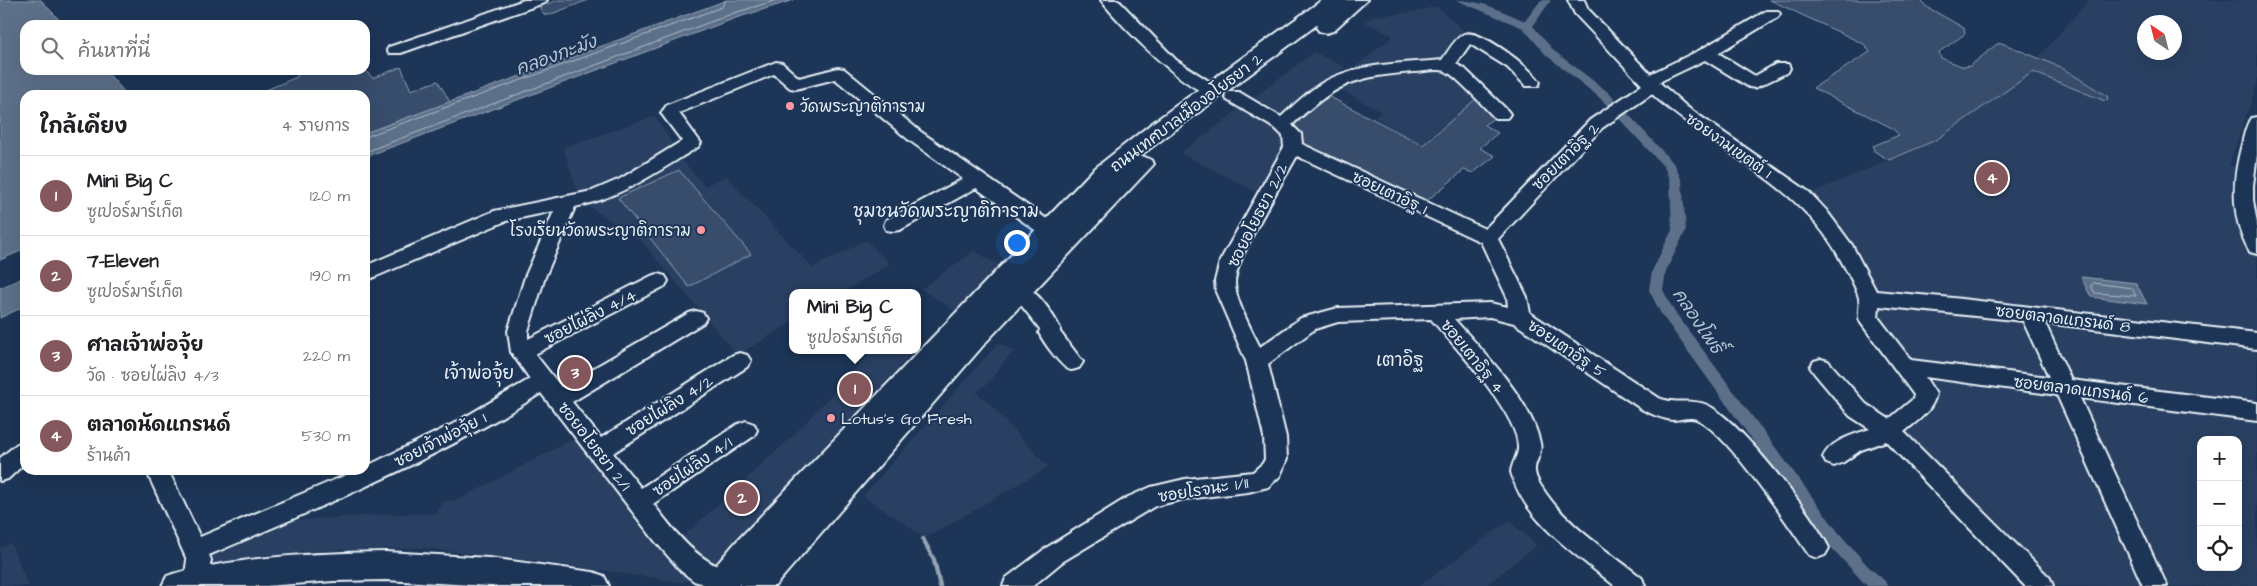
<!DOCTYPE html>
<html lang="th">
<head>
<meta charset="utf-8">
<style>
	:root { --surface:#fff; --page:#f2f2f2; --text:#202124; --muted:#757577; --line:#e0e0e0; --accent:#84575d }
	body { margin:0; font-family:"Architects Daughter","Playpen Sans Thai",sans-serif; background:var(--page); color:var(--text) }
	.controls { position:absolute; right:15px; bottom:15px; display:grid; overflow:hidden; border-radius:10px; box-shadow:0 5px 20px #0002 }
	.controls button { width:45px; height:45px; display:grid; place-items:center; padding:0; border:0; border-bottom:1px solid var(--line); background:var(--surface); color:var(--text); font:25px sans-serif }
	.compass { position:absolute; left:2137px; top:15px; width:45px; height:45px; border-radius:50%; background:var(--surface); box-shadow:0 5px 20px #0002; rotate:325deg }
	.you { position:absolute; left:1016px; top:242px; width:18px; height:18px; margin:-12px; border:4px solid #fff; border-radius:50%; background:#1a73e8; box-shadow:0 0 0 8px #1a73e833 }
	.badge { display:grid; place-items:center; width:32px; height:32px; border-radius:50%; background:var(--accent); color:#fff; font-size:16px; font-weight:700 }
	.pin { position:absolute; translate:-50% -50%; border:2px solid #fff; box-shadow:0 1px 5px #0006 }
	.popup { position:absolute; left:789px; top:289px; width:132px; height:65px; box-sizing:border-box; display:grid; place-content:center; border-radius:10px; background:var(--surface); filter:drop-shadow(0 1px 4px #0005); font-size:16px; white-space:nowrap; color:var(--muted) }
	.popup b { font-size:19px; color:var(--text) }
	.popup::after { content:''; position:absolute; left:50%; top:100%; margin-left:-10px; border:10px solid transparent; border-top-color:var(--surface) }
	.list { margin:0; padding:0; list-style:none }
	h2 { display:flex; justify-content:space-between; align-items:center; height:65px; margin:0; padding:0 20px; font-size:21px }
	h2 small { font-size:16px; font-weight:400; color:var(--muted) }
	.list li { display:grid; grid-template-columns:32px 1fr auto; gap:15px; align-items:center; box-sizing:border-box; height:80px; padding:0 20px; border-top:1px solid var(--line) }
	.list b { display:block; font-size:19px; white-space:nowrap }
	.list p { margin:0; font-size:16px; white-space:nowrap; color:var(--muted) }
	.list em { font-size:16px; font-style:normal; color:var(--muted) }
	.icon { flex:none; width:28px; height:28px; fill:none; stroke:currentColor; stroke-width:2; stroke-linecap:round; stroke-linejoin:round }
	.map { position:relative; flex:none; width:2257px; height:586px; overflow:hidden }
	.search { position:absolute; background:var(--surface); box-shadow:0 5px 20px #0002; left:20px; top:20px; width:350px; height:55px; display:flex; align-items:center; gap:12px; box-sizing:border-box; padding:0 18px; border-radius:15px; color:var(--muted); font-size:19px }
	.panel { position:absolute; background:var(--surface); box-shadow:0 5px 20px #0002; left:20px; top:90px; width:350px; height:385px; border-radius:15px }
	.map>svg:first-child { display:block }
</style>
</head>
<body>
<div class="map">
<svg width="2257" height="586" viewBox="0 0 2257 586">
	<rect width="100%" height="100%" fill="#1d3557"/>
	<filter id="ink" filterUnits="userSpaceOnUse"><feTurbulence type="fractalNoise" baseFrequency=".02" numOctaves="2"/><feDisplacementMap in="SourceGraphic" scale="10" xChannelSelector="R" yChannelSelector="G"/><feConvolveMatrix kernelMatrix="1 2 1 2 8 2 1 2 1" color-interpolation-filters="sRGB"/></filter>
	<g filter="url(#ink)">
		<!-- built -->
		<path fill="#2a4162" fill-rule="evenodd" d="M2089 0H2257V84L2229 165 2257 173V586H2039L1884 430 1920 400 1863 319 1857 291H1867L1807 195 1936 140 2033 72 2108 99 2106 96 2062 68 2038 58ZM2144 22H2174V52H2144ZM2201 440H2238V567H2201Z
			M1436 6 1463 30 1462 34 1441 62 1360 71 1354 68 1393 36 1365 22 1373 16 1416 12Z
			M1314 52 1345 67 1283 117 1250 101Z
			M1444 68 1478 97 1423 145 1375 118 1382 112 1334 86 1378 74Z
			M1242 107 1280 130 1286 137 1258 193 1181 153Z
			M655 116 683 161 705 186 726 176 813 268 866 240 890 264 841 293H792V322L738 355 642 242 581 201 563 148Z
			M974 251 1000 266 955 311 921 289Z
			M998 343 1015 351 1007 358 989 382 976 393 985 399 1048 467 926 538 863 496Z
			M866 350H910L913 352 708 571 696 579 682 582 539 561 422 548 335 550 262 556 200 567 202 550 273 522 390 514H435L442 502 460 499 579 436 666 552 792 437 869 354Z
			M1509 521 1537 545 1485 586H1419Z
			M11 543 28 586H0V548Z"/>
		<!-- green -->
		<path fill="#374d6c" stroke="#909fb2" d="M558 0H588L549 15H545L540 9 541 6Z
			M1770 0H1920L1927 7 1964 28 1965 34 1939 52 1941 58 1964 67 1970 66 1997 44 2002 43 2062 68 2107 96 2108 99 2105 101 2033 72 1936 140 1889 160 1874 151 1873 146 1899 135 1892 128 1813 88 1870 52 1864 44Z
			M401 67 411 90 438 81 450 102 365 133V95H254L297 77 298 70H364L373 78Z
			M1324 94 1423 145 1478 97 1498 115 1484 125 1498 133 1480 148 1495 156 1473 173 1464 170 1423 204 1301 147 1287 124Z
			M679 170 751 254 689 287 618 198Z"/>
		<!-- water -->
		<path fill="#5d7089" stroke="#95a4b5" d="M0 0H41L64 25H25V70H105L127 95H25V249L0 260Z
			M727 0H794L736 18 365 157V133Z
			M25 277V306L0 318V288Z
			M2081 277 2136 283 2147 304 2091 297Z"/>
		<g fill="none" stroke-linecap="round" stroke-linejoin="round">
			<!-- shore -->
			<path stroke="#b0bdcc" stroke-width="1" d="M365 137 722 7 726 0
				M365 152 734 13 777 0
				M2094 283 2132 288 2136 296 2095 293 2091 286Z"/>
			<!-- stream -->
			<path stroke="#95a4b5" stroke-width="4.5" d="M923 539 934 560 940 586"/>
			<!-- canal -->
			<path fill="#5d7089" fill-rule="evenodd" d="M1456 0C1481 0 1502 11 1525 21L1541 0H1551L1533 26 1554 51 1608 92 1675 165 1682 181 1686 230 1666 271 1663 290 1674 311 1839 533 1868 566 1885 581 1887 586H1867L1827 543 1661 314 1649 290 1652 271 1672 230 1670 181 1664 167 1600 98 1546 55 1523 28Z"/>
			<defs>
				<path id="minor" d="M524 0H547L544 3 401 53H389L387 50 389 47Z
					M1101 0H1118L1176 60 1218 87 1220 91 1218 95C1194 101 1116 21 1101 0Z
					M1568 0H1584L1588 9 1650 74 1700 50 1766 11H1778L1780 14 1778 17 1718 53 1755 76 1776 64H1788L1790 68 1788 72 1755 88 1749 87 1705 60 1659 82 1687 107 1809 192 1826 210 1852 245 1876 291 1953 298 2257 333V349L2045 323 2071 380 2257 403V421L2080 398 2167 586H2143L2057 395 1925 377 1936 394C1932 412 1918 420 1904 432L2050 578 2053 586H2025L1886 441 1861 450 1842 463 1834 466 1826 463 1823 457C1831 440 1853 435 1870 429L1850 416 1814 373 1810 367 1814 361 1821 359 1828 361 1866 404 1889 419 1913 399 1914 395 1861 323C1856 315 1861 307 1859 298 1856 285 1843 265 1837 253 1797 183 1711 148 1652 94L1602 128 1498 239 1527 297 1530 313 1659 398C1675 405 1691 398 1707 405 1738 418 1814 517 1829 548L1825 555 1817 558 1809 555C1789 526 1725 430 1696 419 1689 416 1680 420 1673 420 1662 419 1652 414 1643 410L1514 323 1490 317 1454 319C1483 351 1531 400 1540 443 1544 460 1526 463 1541 486 1565 525 1607 550 1642 578L1645 586H1615C1578 555 1524 522 1511 472 1512 462 1519 455 1518 446 1518 414 1453 344 1431 319L1338 322 1315 329 1268 364 1286 437 1287 459 1280 476 1268 487 1248 492 1185 499 1155 506 1062 562 1033 586H1003L1006 578 1046 548 1128 497 1151 487 1185 479 1253 472 1263 463 1265 459 1264 437 1246 361 1216 292 1215 281 1220 261 1284 147 1283 136 1276 129 1227 100 1225 96 1227 92H1239L1281 117C1294 105 1307 92 1322 83 1357 62 1403 64 1442 60 1447 53 1456 37 1464 34 1480 28 1531 68 1540 82L1538 86H1526L1507 67 1470 44 1456 64 1465 69 1507 110 1510 114 1507 118H1495C1484 107 1457 76 1445 71 1437 68 1423 72 1414 72 1352 77 1338 83 1292 125L1301 134 1302 144 1485 229 1590 120 1642 85 1575 14ZM1297 156 1481 242 1507 297 1508 307 1490 303 1338 308 1301 318 1260 347C1252 331 1235 300 1235 283 1235 258 1283 182 1297 156ZM1879 306 2023 321 2049 377 1911 360 1878 317Z
					M776 62 782 63 799 78 838 68 844 69 921 132 1070 235 1073 240 1070 245 1063 247 1056 245 976 188 900 230 893 231 886 230 884 225 886 220 963 179 909 140 835 79 796 89 790 88 774 74 679 113 701 143 698 147C657 172 622 197 575 207L545 277 528 331V339L651 276 658 274 665 276 668 281 665 286 535 354 561 387 689 313 696 311 703 313 706 318 703 323 572 402 601 438 733 355 740 353 747 355 751 361 747 367 613 453 641 488 738 424 746 421 754 424 757 430 754 436 653 504C677 534 694 559 731 572L734 580 731 586H709L694 581 681 571 655 541 541 393C437 460 322 506 209 555L211 560 206 586H186L184 582 187 560 146 470H168L200 537 358 470H365V467L453 424 530 379 511 352 508 331 525 277 554 211 506 221 365 281V266L494 211 592 191 620 179 682 141 661 113 667 105Z
					M2257 117V155L2253 185V200L2257 223V254L2250 252C2230 218 2232 180 2242 144 2244 135 2246 125 2251 118Z
					M1020 284C1037 289 1052 313 1060 328V332L1083 362 1079 368C1078 368 1073 370 1071 370 1062 369 1043 341 1039 333L1040 329 1010 291 1013 286Z
					M25 441V463L8 479 0 481V458L17 444Z"/>
				<path id="major" d="M1322 0H1367L1333 31 1326 33 1319 31 1316 27 1318 24 1137 158 1142 156 1150 159 1154 164 987 341 775 586H739L740 583 738 586H702L707 576 735 543 1094 169 1151 124Z
					M386 552 489 558 593 572 604 576 609 586H489L386 580 334 581 266 586H162L167 576C182 570 199 568 216 565 272 555 329 553 386 552Z"/>
			</defs>
			<!-- minor casing -->
			<use href="#minor" stroke="#e8f1f8" stroke-width="4"/>
			<!-- major casing -->
			<use href="#major" stroke="#e8f1f8" stroke-width="4"/>
			<!-- minor -->
			<use href="#minor" fill="#1d3557" fill-rule="evenodd"/>
			<!-- major -->
			<use href="#major" fill="#1d3557" fill-rule="evenodd"/>
		</g>
	</g>
	<!-- markers -->
	<g fill="#ff9aa2" stroke="#1d3557" stroke-width="2">
		<circle cx="790" cy="106" r="5"/>
		<circle cx="701" cy="230" r="5"/>
		<circle cx="831" cy="418" r="5"/>
	</g>
	<g text-anchor="middle" stroke-width="4" stroke-linejoin="round" paint-order="stroke">
		<!-- poi labels -->
		<g font-size="16" fill="#e8f1f8" stroke="#1d3557" text-anchor="start">
			<text x="800" y="112">วัดพระญาติการาม</text>
			<text x="691" y="236" text-anchor="end">โรงเรียนวัดพระญาติการาม</text>
			<text x="841" y="424">Lotus's Go Fresh</text>
		</g>
		<!-- street labels -->
		<g font-size="16" fill="#e8f1f8" stroke="#1d3557">
			<text transform="translate(1186 112) rotate(-37)" y="6">ถนนเทศบาลเมืองอโยธยา 2</text>
			<text transform="translate(1729 145) rotate(35)" y="6">ซอยงามเขตต์ 1</text>
			<text transform="translate(1565 156) rotate(-45)" y="6">ซอยเตาอิฐ 2</text>
			<text transform="translate(1390 192) rotate(25)" y="6">ซอยเตาอิฐ 1</text>
			<text transform="translate(1257 215) rotate(-63)" y="6">ซอยอโยธยา 2/2</text>
			<text transform="translate(590 316) rotate(-27)" y="6">ซอยไผ่ลิง 4/4</text>
			<text transform="translate(2063 318) rotate(7)" y="6">ซอยตลาดแกรนด์ 8</text>
			<text transform="translate(1567 348) rotate(34)" y="6">ซอยเตาอิฐ 5</text>
			<text transform="translate(1473 356) rotate(51)" y="6">ซอยเตาอิฐ 4</text>
			<text transform="translate(2081 389) rotate(7)" y="6">ซอยตลาดแกรนด์ 6</text>
			<text transform="translate(669 405) rotate(-32)" y="6">ซอยไผ่ลิง 4/2</text>
			<text transform="translate(440 439) rotate(-27)" y="6">ซอยเจ้าพ่อจุ้ย 1</text>
			<text transform="translate(595 446) rotate(52)" y="6">ซอยอโยธยา 2/1</text>
			<text transform="translate(692 466) rotate(-34)" y="6">ซอยไผ่ลิง 4/1</text>
			<text transform="translate(1203 489) rotate(-9)" y="6">ซอยโรจนะ 1/11</text>
		</g>
		<!-- water labels -->
		<g font-size="18" font-style="italic" fill="#b7c4d1" stroke="#1d3557">
			<text transform="translate(556 55) rotate(-20)" y="6">คลองกะมัง</text>
			<text transform="translate(1698 321) rotate(56)" y="6">คลองโพธิ์</text>
		</g>
		<!-- neighbourhood labels -->
		<g font-size="18" fill="#e8f1f8" stroke="#1d3557">
			<text x="946" y="217">ชุมชนวัดพระญาติการาม</text>
			<text x="1400" y="366">เตาอิฐ</text>
			<text x="479" y="379">เจ้าพ่อจุ้ย</text>
		</g>
	</g>
</svg>
<div class="controls">
<button>+</button>
<button>−</button>
<button><svg class="icon" aria-label="locate" viewBox="0 0 24 24"><circle cx="12" cy="12" r="6"/><path d="M12 2v4M12 18v4M2 12h4M18 12h4"/></svg></button>
</div>
<svg class="compass" viewBox="-18 -18 36 36"><path d="M0-13l5 13h-10z" fill="#e53935"/><path d="M0 13l5-13h-10z" fill="#757577"/></svg>
<div class="you"></div>
<div class="pin badge" style="left:855px;top:389px">1</div>
<div class="popup"><b>Mini Big C</b>ซูเปอร์มาร์เก็ต</div>
<div class="pin badge" style="left:742px;top:498px">2</div>
<div class="pin badge" style="left:575px;top:373px">3</div>
<div class="pin badge" style="left:1992px;top:178px">4</div>
<div class="search"><svg class="icon" aria-label="search" viewBox="0 0 24 24"><circle cx="10" cy="10" r="6"/><path d="M15 15l6 6"/></svg>ค้นหาที่นี่</div>
<section class="panel">
<h2>ใกล้เคียง<small>4 รายการ</small></h2>
<ul class="list">
<li><span class="badge">1</span><div><b>Mini Big C</b><p>ซูเปอร์มาร์เก็ต</p></div><em>120 m</em></li>
<li><span class="badge">2</span><div><b>7-Eleven</b><p>ซูเปอร์มาร์เก็ต</p></div><em>190 m</em></li>
<li><span class="badge">3</span><div><b>ศาลเจ้าพ่อจุ้ย</b><p>วัด · ซอยไผ่ลิง 4/3</p></div><em>220 m</em></li>
<li><span class="badge">4</span><div><b>ตลาดนัดแกรนด์</b><p>ร้านค้า</p></div><em>530 m</em></li>
</ul>
</section>
</div>
</body>
</html>
